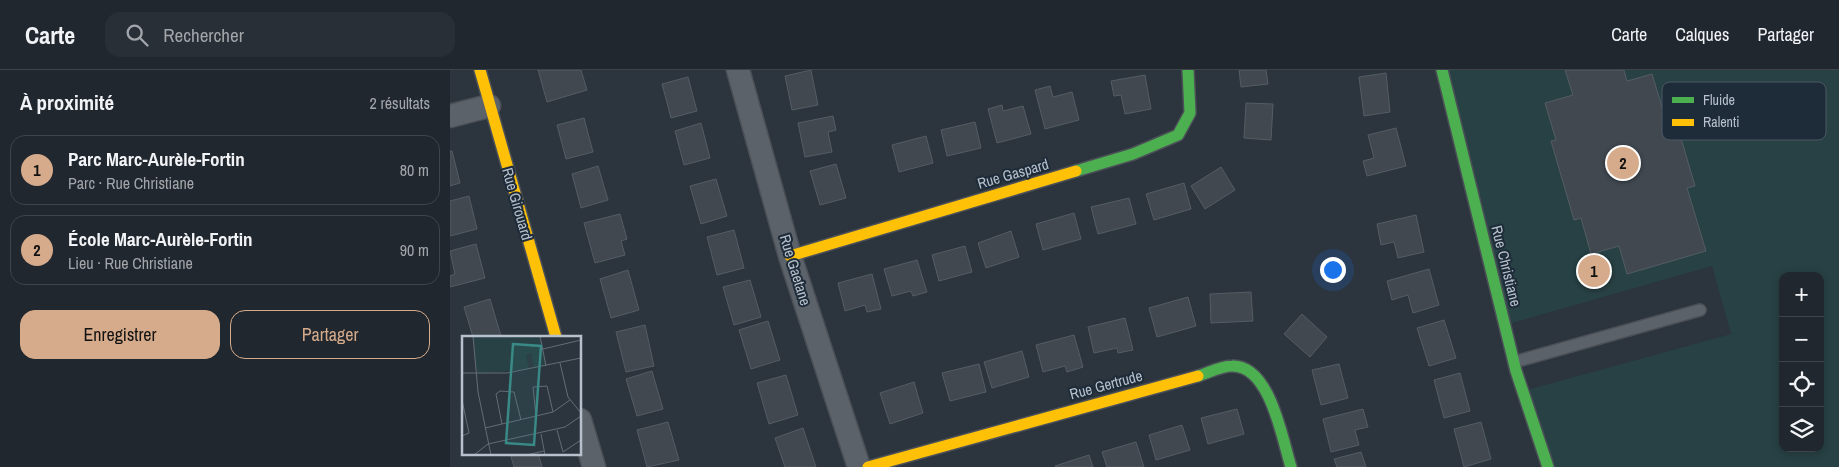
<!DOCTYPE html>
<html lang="fr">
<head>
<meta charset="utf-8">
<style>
	:root { --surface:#21272e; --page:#292f36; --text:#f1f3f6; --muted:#a2a5aa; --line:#3e444a; --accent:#d6ab8b }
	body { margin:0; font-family:"Archivo Narrow",sans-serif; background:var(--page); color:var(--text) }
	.controls { position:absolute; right:15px; bottom:15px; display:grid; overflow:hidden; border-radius:10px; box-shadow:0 2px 8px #0003 }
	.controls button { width:45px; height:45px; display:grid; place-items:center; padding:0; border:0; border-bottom:1px solid var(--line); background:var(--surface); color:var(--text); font:25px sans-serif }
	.you { position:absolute; left:882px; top:199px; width:18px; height:18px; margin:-12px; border:4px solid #fff; border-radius:50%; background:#1a73e8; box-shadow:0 0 0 8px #1a73e833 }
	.badge { display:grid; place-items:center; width:32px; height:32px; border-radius:50%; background:var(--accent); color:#111; font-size:16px; font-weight:700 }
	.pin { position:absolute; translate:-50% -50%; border:2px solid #fff; box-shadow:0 1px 5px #0006 }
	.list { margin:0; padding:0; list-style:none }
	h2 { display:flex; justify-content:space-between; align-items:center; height:65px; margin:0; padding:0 20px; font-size:21px }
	h2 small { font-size:16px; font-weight:400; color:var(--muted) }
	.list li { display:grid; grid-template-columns:32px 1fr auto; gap:15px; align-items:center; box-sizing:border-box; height:70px; margin:0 10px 10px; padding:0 10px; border:1px solid var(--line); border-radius:15px }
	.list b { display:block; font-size:19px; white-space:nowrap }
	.list p { margin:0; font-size:16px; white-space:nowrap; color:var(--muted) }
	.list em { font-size:16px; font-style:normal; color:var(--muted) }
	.actions { display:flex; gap:10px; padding:15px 20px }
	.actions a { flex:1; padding:11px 0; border:1px solid var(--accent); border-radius:15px; text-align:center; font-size:18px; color:var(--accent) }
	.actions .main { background:var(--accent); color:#111 }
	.icon { flex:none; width:28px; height:28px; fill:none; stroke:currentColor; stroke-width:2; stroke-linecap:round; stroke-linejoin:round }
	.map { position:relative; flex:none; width:1389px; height:397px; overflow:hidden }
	header { display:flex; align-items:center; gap:30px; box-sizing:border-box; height:70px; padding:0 25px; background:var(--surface); border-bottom:1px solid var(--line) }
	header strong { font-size:24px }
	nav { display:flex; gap:28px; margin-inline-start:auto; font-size:18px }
	.search { width:350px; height:45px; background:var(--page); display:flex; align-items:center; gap:12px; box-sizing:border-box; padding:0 18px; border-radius:15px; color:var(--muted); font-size:19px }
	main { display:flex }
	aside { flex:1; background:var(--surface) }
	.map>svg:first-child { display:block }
</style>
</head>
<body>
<header>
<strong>Carte</strong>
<div class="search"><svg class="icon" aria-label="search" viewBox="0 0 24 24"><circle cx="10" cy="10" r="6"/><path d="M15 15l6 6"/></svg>Rechercher</div>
<nav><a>Carte</a><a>Calques</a><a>Partager</a></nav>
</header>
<main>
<aside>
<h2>À proximité<small>2 résultats</small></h2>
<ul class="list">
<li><span class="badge">1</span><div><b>Parc Marc-Aurèle-Fortin</b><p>Parc · Rue Christiane</p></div><em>80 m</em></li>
<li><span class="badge">2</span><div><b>École Marc-Aurèle-Fortin</b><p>Lieu · Rue Christiane</p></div><em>90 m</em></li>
</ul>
<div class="actions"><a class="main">Enregistrer</a><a>Partager</a></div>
</aside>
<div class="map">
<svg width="1389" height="397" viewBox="0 0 1389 397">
	<rect width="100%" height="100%" fill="#2c343d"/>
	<!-- green -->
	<path fill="#284144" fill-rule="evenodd" d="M992 0H1389V397H1098L1073 321 1281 264 1262 196 1055 255ZM1333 206H1370V378H1333Z"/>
	<!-- building -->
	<path fill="#414850" stroke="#545c64" d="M88 0H131L137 20 97 32Z
		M361 0 368 35 342 40 335 6Z
		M789 0H816L818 14 791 17Z
		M1115 0H1174L1177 11 1202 4 1212 37 1221 34 1245 116 1237 118 1256 181 1177 204 1169 176 1141 184 1131 148 1124 150 1101 71 1106 70 1095 33 1123 25Z
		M936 3 940 42 914 46 909 7Z
		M695 5 701 39 675 44 671 25 664 26 661 11Z
		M238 7 247 41 221 48 212 14Z
		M600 16 603 27 622 22 629 50 595 59 585 20Z
		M796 33 823 34 821 70 794 68Z
		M552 35 553 41 573 36 581 64 547 73 538 39Z
		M383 46 386 60 378 62 382 82 355 87 348 53Z
		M134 48 143 82 116 89 107 55Z
		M525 52 531 78 497 86 491 60Z
		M251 53 260 88 234 95 225 61Z
		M946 58 956 96 917 106 913 91 924 88 918 65Z
		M476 66 483 93 449 102 442 75Z
		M0 81H2L10 113 0 116Z
		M386 94 396 128 370 135 360 101Z
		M148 96 158 130 131 138 122 104Z
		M771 97 785 120 755 139 741 116Z
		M266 109 277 146 251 154 240 116Z
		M734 113 741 139 704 150 696 124Z
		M19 126 27 159 0 166V131Z
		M679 128 686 154 648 164 641 137Z
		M624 143 631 169 593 180 586 154Z
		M170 144 177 169 171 171 175 185 145 193 134 153Z
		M966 145 974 182 948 188 944 172 931 175 927 154Z
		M284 160 294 198 267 205 257 167Z
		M561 161 569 187 536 198 528 173Z
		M26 174 35 208 0 217V206L5 204 0 181Z
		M515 176 522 202 489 211 482 185Z
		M467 190 477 222 463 226 461 221 442 226 434 199Z
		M979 199 989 235 963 243 958 225 942 230 937 211Z
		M178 200 189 240 161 248 150 209Z
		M422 204 431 239 417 242 415 235 395 241 388 213Z
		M300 210 311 247 284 255 273 217Z
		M801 222 803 251 761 253 760 224Z
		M738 227 746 256 707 267 699 238Z
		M40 229 51 266 23 267 14 237Z
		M852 244 877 267 860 287 834 264Z
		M675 248 683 280 668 283 667 278 644 283 638 257Z
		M994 250 1006 288 979 296 967 258Z
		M318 251 330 290 301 299 289 260Z
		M195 255 204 296 176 302 166 262Z
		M624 265 633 297 617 302 615 296 593 302 586 275Z
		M572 281 579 307 542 318 534 292Z
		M529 294 536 322 500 331 492 303Z
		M889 294 898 328 871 335 862 300Z
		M202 301 213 339 187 346 176 309Z
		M1010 303 1020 341 994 348 984 310Z
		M336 305 348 345 319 354 307 313Z
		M464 312 473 343 440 354 430 323Z
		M787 339 794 364 758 374 751 348Z
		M913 339 918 357 905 360 909 375 881 382 873 349Z
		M218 352 229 390 197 397 187 360Z
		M1031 352 1041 389 1014 397 1004 359Z
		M732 355 740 380 706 390 699 365Z
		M353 358 366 397H335L325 368Z
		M686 372 694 397H657L652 382Z
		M911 382 916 397H887L884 389Z
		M60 383H88L92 397H64Z
		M639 385 643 397H606L605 396Z"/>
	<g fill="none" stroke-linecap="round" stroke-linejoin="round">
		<defs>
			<path id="lane" d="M1064 292 1250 240"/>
			<path id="street" d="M288 0 340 186 409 397
				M0 46 39 36
				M130 350 144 397"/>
			<path id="fast" d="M992 0 1066 301 1098 397
				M626 101 683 84 728 65 740 43 738 0
				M748 306C758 303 771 296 782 296 820 295 832 368 841 397"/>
			<path id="slow" d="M30 0 106 267
				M340 186 626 101
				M418 397 748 306"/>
		</defs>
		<!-- lane casing -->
		<use href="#lane" stroke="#4b5057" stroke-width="14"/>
		<!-- street casing -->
		<use href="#street" stroke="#4b5057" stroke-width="25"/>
		<!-- fast casing -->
		<use href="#fast" stroke="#4b5057" stroke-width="14"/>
		<!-- slow casing -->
		<use href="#slow" stroke="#4b5057" stroke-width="14"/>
		<!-- lane -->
		<use href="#lane" stroke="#5c626a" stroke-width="11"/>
		<!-- street -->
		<use href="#street" stroke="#5c626a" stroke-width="22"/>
		<!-- fast -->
		<use href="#fast" stroke="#4caf50" stroke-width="11"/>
		<!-- slow -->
		<use href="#slow" stroke="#ffc107" stroke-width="11"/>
	</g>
	<g text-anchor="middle" stroke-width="4" stroke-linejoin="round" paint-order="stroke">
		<!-- street labels -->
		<g font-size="15" fill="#b7c1cd" stroke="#1e2b39">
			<text transform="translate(563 104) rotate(-16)" y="5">Rue Gaspard</text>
			<text transform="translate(67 134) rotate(74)" y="5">Rue Girouard</text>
			<text transform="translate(1056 196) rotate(76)" y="5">Rue Christiane</text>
			<text transform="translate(345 200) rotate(73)" y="5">Rue Gaetane</text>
			<text transform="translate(656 315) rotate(-15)" y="5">Rue Gertrude</text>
		</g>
	</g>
	<!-- overview -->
	<g transform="translate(12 266)">
		<rect width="119" height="119" fill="#2c343d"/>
		<path d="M11 0H78L84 30 72 32 69 17 64 19 67 33 15 38Z" fill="#284144"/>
		<path fill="none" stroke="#646c77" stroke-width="1" d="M11 0 16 56 29 119M78 0 84 30M81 13 119 4M98 27 106 61 119 77M0 37H45L119 22M0 64 7 97 0 100M74 80 71 51 85 50 91 76M40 88 34 58 38 55 52 56 59 84M23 92 91 76 108 64M95 94 101 116 119 104M79 98 83 119M12 119 26 108 103 91 119 80M64 119 82 115"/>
		<path fill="#398986" fill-opacity="0.15" stroke="#398986" stroke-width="2.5" d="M51 8 79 10 72 109 44 107Z"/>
		<rect width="119" height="119" fill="none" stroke="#b7c1cd" stroke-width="2.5"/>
	</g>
	<!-- legend -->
	<rect x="1212" y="12" width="164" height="58" rx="8" fill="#1e2b39" stroke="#4c5865" stroke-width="1"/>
	<rect x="1222" y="27" width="22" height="6" fill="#4caf50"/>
	<rect x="1222" y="49" width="22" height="7" fill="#ffc107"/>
	<g font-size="14" fill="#b7c1cd">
		<text x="1253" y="35">Fluide</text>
		<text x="1253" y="57">Ralenti</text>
	</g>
</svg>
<div class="controls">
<button>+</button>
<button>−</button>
<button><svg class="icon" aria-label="locate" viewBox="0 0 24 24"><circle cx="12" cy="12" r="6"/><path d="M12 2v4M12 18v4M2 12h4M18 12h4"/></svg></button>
<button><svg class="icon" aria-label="layers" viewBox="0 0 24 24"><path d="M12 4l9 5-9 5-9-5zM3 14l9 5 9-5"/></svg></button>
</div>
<div class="you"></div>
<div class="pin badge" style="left:1144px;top:201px">1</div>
<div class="pin badge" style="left:1173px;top:93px">2</div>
</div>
</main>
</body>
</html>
